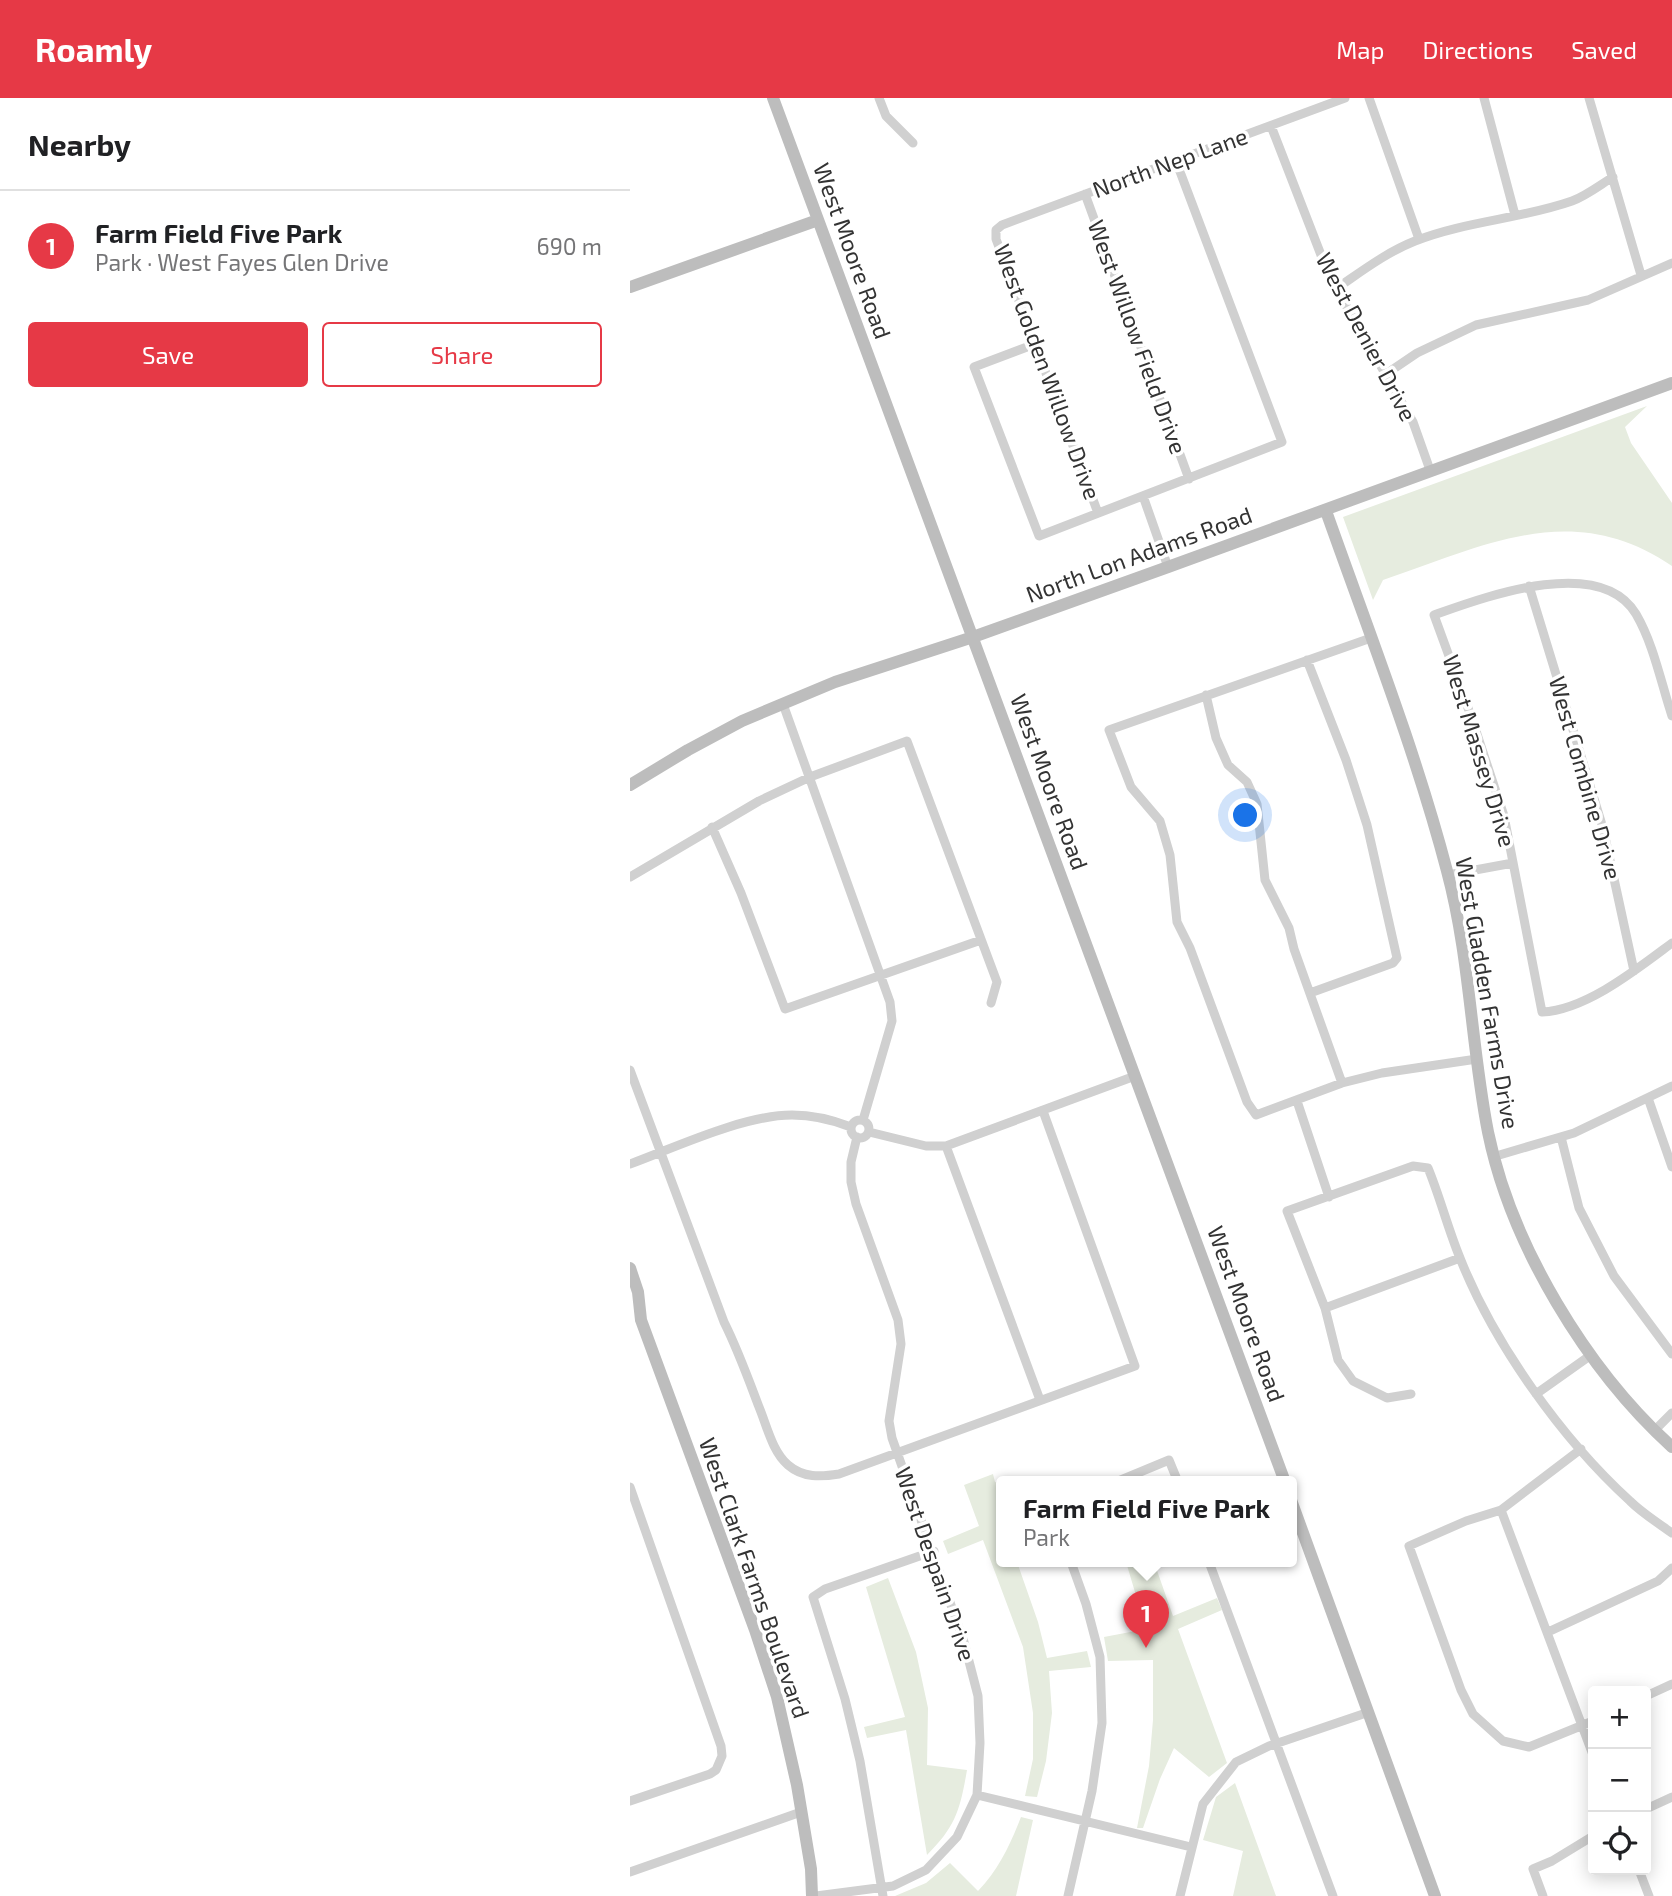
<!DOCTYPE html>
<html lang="en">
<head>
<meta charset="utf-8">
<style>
	:root { --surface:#fff; --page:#f6f6f6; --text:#202124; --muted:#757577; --line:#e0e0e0; --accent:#e63946 }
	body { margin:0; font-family:"Exo 2",sans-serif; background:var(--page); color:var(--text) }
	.controls { position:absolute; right:21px; bottom:21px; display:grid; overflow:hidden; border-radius:7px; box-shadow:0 4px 18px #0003 }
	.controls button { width:63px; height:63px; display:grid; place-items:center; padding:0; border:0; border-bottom:2px solid var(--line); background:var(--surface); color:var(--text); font:35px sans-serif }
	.you { position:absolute; left:616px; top:718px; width:24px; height:24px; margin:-18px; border:5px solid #fff; border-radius:50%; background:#1a73e8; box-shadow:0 0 0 10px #1a73e833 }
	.badge { display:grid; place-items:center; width:46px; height:46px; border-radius:50%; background:var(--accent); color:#fff; font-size:23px; font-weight:700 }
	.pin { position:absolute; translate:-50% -58px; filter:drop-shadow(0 2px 4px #0008) }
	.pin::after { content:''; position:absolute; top:37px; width:24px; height:21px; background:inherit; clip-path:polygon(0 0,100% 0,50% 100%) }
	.popup { position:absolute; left:366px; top:1378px; width:301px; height:91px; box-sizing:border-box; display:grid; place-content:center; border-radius:7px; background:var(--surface); filter:drop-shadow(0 2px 5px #0005); font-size:23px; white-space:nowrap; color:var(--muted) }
	.popup b { font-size:26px; color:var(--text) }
	.popup::after { content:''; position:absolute; left:50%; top:100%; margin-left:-14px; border:14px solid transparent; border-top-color:var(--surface) }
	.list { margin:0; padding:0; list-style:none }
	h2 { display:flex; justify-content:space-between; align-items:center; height:91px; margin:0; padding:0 28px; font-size:30px }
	h2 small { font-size:23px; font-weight:400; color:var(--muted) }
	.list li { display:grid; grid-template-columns:46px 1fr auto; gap:21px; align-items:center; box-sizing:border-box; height:112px; padding:0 28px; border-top:2px solid var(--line) }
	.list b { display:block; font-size:26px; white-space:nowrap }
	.list p { margin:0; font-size:23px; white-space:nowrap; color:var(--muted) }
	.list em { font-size:23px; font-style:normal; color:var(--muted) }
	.actions { display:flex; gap:14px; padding:21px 28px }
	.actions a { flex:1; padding:16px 0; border:2px solid var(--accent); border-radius:7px; text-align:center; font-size:24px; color:var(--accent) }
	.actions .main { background:var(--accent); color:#fff }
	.icon { flex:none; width:38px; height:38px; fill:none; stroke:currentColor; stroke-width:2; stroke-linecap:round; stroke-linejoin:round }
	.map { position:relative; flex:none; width:1042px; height:1798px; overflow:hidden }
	header { display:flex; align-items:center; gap:42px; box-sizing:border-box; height:98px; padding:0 35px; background:var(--accent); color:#fff }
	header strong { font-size:33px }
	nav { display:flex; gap:38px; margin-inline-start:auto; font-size:24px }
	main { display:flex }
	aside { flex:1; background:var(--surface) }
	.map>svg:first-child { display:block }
</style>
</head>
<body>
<header>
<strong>Roamly</strong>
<nav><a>Map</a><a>Directions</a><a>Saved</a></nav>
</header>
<main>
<aside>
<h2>Nearby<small></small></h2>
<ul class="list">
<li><span class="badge">1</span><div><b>Farm Field Five Park</b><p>Park · West Fayes Glen Drive</p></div><em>690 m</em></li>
</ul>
<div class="actions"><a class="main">Save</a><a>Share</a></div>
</aside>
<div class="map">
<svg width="1042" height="1798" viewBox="0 0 1042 1798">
	<rect width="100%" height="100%" fill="#fff"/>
	<!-- green -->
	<path fill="#e6ecdf" d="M1017 308 995 329 1001 345 1042 405V468C942 400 854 448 753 482L743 502 713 419Z
		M363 1376 365 1384 371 1386V1464H387L408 1524 417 1560 457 1553 461 1569 419 1573 422 1615 416 1663 407 1699 395 1698 403 1661V1615L393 1549 353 1442 318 1456 313 1443 349 1428 334 1387Z
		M496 1464H524L543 1518 587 1500 592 1512 548 1531 597 1665 579 1679 544 1650 530 1681 513 1730H507L519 1668 523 1622V1562L478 1563 474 1539 516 1531Z
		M258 1480 286 1554 298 1610 297 1667 337 1672C330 1712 326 1728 297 1757L276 1632 237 1640 234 1629 275 1619 236 1489Z
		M605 1685 646 1798H603L613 1753 573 1742 586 1699Z
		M391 1719 403 1722 386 1798H265L296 1785 320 1765 348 1793C369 1771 380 1747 391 1719Z"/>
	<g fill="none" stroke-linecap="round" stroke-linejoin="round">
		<!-- street -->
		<path stroke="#d0d0d0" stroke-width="9" d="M249 0 256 18 283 45
			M739 0 789 141
			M854 0 885 117
			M959 0 1011 177
			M641 28 691 157 714 204 783 324 800 372
			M455 96 559 381
			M707 190C732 173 757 154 785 143 836 123 891 121 942 103 956 98 970 87 983 79
			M405 246 344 269 409 438 652 344 546 63
			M756 276 787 255 846 227 958 202 1042 165
			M513 398 538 469
			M468 415 366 141V132L372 127 715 0
			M899 488 973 730 1004 873
			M741 540 479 632 501 689 530 723 540 757 547 824 560 850 617 1004 626 1017 712 985 752 975 847 961
			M677 562 716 662 737 727 767 860 763 865 680 895
			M576 597 586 640 598 667 617 684 627 706 635 782 659 830 664 851 712 985
			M153 606 260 904 262 923 233 1022
			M1042 618C1031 585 1024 547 1006 516 970 456 855 499 804 517L842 621 874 718 912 914C956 912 1007 871 1042 845
			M82 729 111 795 155 911 351 842
			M818 777 883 765
			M0 779 129 703 180 679 277 643 367 884 361 905
			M0 972 94 1224C108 1252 118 1280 129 1309 137 1328 142 1353 158 1367 173 1380 191 1379 209 1376L505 1268 413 1013
			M1018 1000 1042 1069
			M667 1003 699 1099
			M221 1031a9 9 0 1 1 18 0a9 9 0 1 1-18 0Z
			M239 1034 296 1048H316L505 978
			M931 1039 949 1110 984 1178 1042 1256
			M316 1048 410 1302
			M866 1058 944 1035 1042 988
			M0 1066C46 1049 114 1017 162 1017 182 1017 203 1022 221 1029
			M695 1210 830 1160
			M781 1296 757 1300 723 1283 708 1262 695 1210 657 1113 783 1068 798 1070C810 1099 818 1131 830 1160 864 1246 932 1341 1000 1403 1012 1415 1028 1425 1042 1435
			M906 1296 961 1257
			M1024 1333 1042 1315
			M951 1351 871 1412 836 1423 779 1448 831 1592 843 1616 873 1643 899 1649 963 1623
			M486 1384 539 1362 548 1384
			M0 1389 91 1648 92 1658 86 1672 80 1676 0 1703
			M871 1412 963 1657
			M579 1464 703 1798
			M918 1534 1028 1483 1042 1470
			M1016 1598 1042 1586
			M347 1697 561 1749
			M1016 1711 1042 1699
			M1009 1772 1019 1798
			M0 1774 171 1714
			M186 1798 263 1788 296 1772 327 1739 347 1697 350 1645 348 1598 334 1544 262 1340 259 1323 271 1246 268 1222 226 1106 221 1084V1064L227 1039
			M253 1798 230 1663 215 1601 183 1499 195 1491 304 1453
			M438 1798 462 1693 472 1625 470 1559 456 1506 441 1464
			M550 1798 573 1706 606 1664 639 1648 739 1614
			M913 1798 903 1771 922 1763 963 1738"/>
		<!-- secondary -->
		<path stroke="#bdbdbd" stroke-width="12" d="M143 0 655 1384
			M0 189 188 122
			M696 413C738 532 785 651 817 773 840 858 841 948 858 1034 881 1147 957 1272 1042 1349
			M0 687 58 652 112 623 205 584 343 539 538 469 1042 285
			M0 1170 8 1194 11 1222 125 1532 147 1599 167 1687 181 1771 182 1798
			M661 1402 805 1798"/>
	</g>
	<g text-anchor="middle" stroke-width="7" stroke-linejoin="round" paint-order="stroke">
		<!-- street labels -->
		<g font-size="23" fill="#333" stroke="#fff">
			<text transform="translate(540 65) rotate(-20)" y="8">North Nep Lane</text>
			<text transform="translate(222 153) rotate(70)" y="8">West Moore Road</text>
			<text transform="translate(507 239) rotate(70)" y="8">West Willow Field Drive</text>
			<text transform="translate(736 239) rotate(62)" y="8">West Denier Drive</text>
			<text transform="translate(417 274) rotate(70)" y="8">West Golden Willow Drive</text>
			<text transform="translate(509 457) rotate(-20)" y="8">North Lon Adams Road</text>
			<text transform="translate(849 653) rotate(73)" y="8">West Massey Drive</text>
			<text transform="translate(955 680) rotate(74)" y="8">West Combine Drive</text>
			<text transform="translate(419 684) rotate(70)" y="8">West Moore Road</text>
			<text transform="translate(857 895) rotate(80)" y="8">West Gladden Farms Drive</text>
			<text transform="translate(616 1216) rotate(70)" y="8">West Moore Road</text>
			<text transform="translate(305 1466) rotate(71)" y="8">West Despain Drive</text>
			<text transform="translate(124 1480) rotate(71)" y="8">West Clark Farms Boulevard</text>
		</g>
	</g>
</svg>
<div class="controls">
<button>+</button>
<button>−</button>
<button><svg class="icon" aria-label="locate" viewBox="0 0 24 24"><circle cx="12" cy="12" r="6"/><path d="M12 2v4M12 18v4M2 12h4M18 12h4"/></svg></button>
</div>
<div class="you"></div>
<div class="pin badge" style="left:516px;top:1550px">1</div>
<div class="popup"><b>Farm Field Five Park</b>Park</div>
</div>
</main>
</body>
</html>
